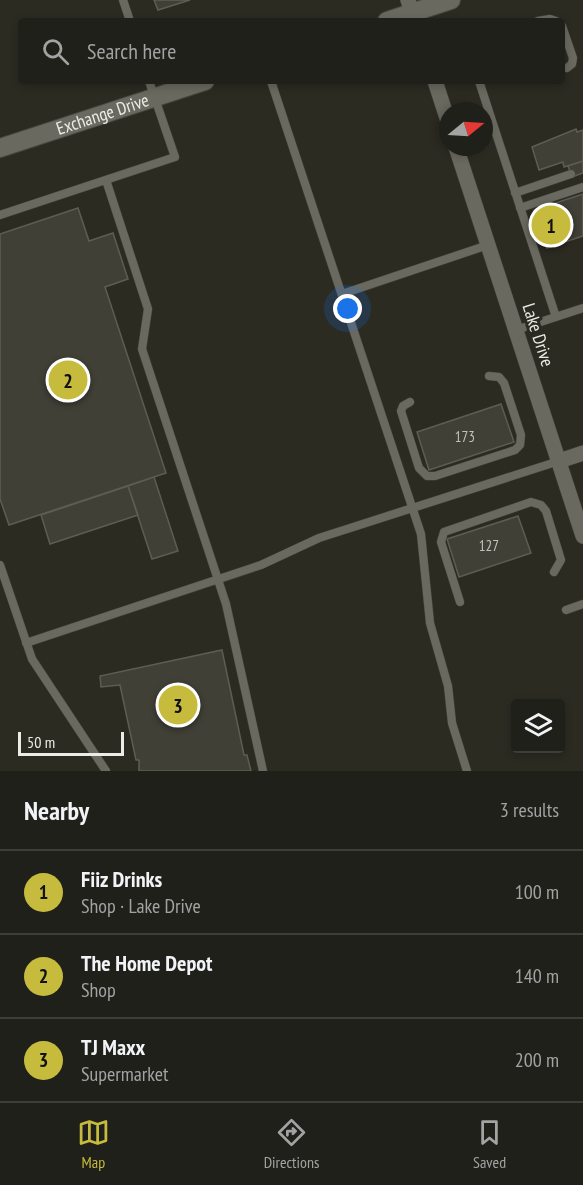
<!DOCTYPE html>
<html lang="en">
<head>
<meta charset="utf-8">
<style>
	:root { --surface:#20201a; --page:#2d2d27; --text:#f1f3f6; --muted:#a2a3a2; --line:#3d3e39; --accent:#c6bb3c }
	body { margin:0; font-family:"PT Sans Narrow",sans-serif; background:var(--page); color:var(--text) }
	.controls { position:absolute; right:18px; bottom:18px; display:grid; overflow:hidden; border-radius:6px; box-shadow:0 3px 9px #0003 }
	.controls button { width:54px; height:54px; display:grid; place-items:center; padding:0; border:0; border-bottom:2px solid var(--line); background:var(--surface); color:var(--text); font:30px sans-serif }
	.compass { position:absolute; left:439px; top:102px; width:54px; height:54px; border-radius:50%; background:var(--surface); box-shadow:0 3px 9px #0003; rotate:72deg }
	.scale { position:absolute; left:18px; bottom:15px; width:106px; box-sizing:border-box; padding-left:6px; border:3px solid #ecece6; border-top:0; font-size:16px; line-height:21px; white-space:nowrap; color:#ecece6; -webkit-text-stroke:4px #2b2b22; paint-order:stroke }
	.you { position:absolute; left:348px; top:309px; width:21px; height:21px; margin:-15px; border:4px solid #fff; border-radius:50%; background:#1a73e8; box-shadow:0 0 0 9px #1a73e833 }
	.badge { display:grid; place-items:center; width:39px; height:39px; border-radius:50%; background:var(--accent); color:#111; font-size:20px; font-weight:700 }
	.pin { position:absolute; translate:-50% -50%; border:3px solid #fff; box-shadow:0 2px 6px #0006 }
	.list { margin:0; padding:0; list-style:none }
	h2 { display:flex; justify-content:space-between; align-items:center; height:78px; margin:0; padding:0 24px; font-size:26px }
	h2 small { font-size:20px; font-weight:400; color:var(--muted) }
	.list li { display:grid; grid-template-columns:39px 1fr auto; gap:18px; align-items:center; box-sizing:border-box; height:84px; padding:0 24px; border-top:2px solid var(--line) }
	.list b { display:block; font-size:22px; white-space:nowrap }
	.list p { margin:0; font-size:20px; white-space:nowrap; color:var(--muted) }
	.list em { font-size:20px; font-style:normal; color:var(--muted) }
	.icon { flex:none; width:33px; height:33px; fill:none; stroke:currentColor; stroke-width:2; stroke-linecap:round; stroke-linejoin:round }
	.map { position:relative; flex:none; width:583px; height:771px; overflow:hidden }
	.search { position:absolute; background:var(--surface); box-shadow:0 3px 9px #0003; left:18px; right:18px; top:18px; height:66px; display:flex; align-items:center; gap:15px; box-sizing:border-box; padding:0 21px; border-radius:6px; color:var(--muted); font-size:22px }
	.sheet { height:330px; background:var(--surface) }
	nav { display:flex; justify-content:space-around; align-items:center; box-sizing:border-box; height:84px; border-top:2px solid var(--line); background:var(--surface); font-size:16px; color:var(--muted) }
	nav a { display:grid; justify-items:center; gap:3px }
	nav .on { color:var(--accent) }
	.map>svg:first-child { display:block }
</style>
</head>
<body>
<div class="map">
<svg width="583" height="771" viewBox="0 0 583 771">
	<rect width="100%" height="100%" fill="#2b2b22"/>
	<!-- building -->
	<path fill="#414037" stroke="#5e5d53" stroke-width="1.5" d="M154 0H190L158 10Z
		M576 129 577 132 583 130V161L564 167 563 162 539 170 532 147Z
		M583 161V173L572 177 568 166Z
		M583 194V236L547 248 534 210Z
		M78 208 89 241 113 233 128 279 105 287 166 473 9 525 0 499V234Z
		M501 404 514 442 429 470 417 432Z
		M154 477 178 551 152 559 128 486Z
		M128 486 138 515 50 544 41 515Z
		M518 516 531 553 459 577 447 539Z
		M222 650 244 755H247L251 771H139V760H136L120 685 101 687 100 676Z"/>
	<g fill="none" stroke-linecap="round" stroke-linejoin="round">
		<defs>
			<path id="lane" d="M123 0 130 21
				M538 21 550 19 556 21
				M562 26 573 58 572 64 567 68
				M271 81 421 534 430 623 448 686 452 723 467 771
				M479 81 556 317
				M106 180 148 309 142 349 226 604 263 771
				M515 193 571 174
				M520 208 583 187
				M0 215 175 157 149 81
				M342 294 488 245
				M516 330 583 308
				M410 402 403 406 401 411 419 468 427 476H435L515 450 520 445 521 435 504 383 499 377 489 376
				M0 565 32 659 106 771
				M460 602 441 542 444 532 531 502 541 505 546 511 561 560 554 572
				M566 610 583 604
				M26 643 261 565 319 538 559 461"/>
			<path id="street" d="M408 0 415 21
				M435 81 448 121
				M456 147 583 536
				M559 461 583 453"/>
			<g id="secondary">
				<path d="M387 21 451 0"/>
				<path id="s1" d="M0 148 205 81"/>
			</g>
		</defs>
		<!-- lane casing -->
		<use href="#lane" stroke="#484740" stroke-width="9"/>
		<!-- street casing -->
		<use href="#street" stroke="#484740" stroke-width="16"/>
		<!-- secondary casing -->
		<use href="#secondary" stroke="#484740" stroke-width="20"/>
		<!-- lane -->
		<use href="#lane" stroke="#6a695f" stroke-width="8"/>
		<!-- street -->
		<use href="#street" stroke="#6a695f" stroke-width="15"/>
		<!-- secondary -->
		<use href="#secondary" stroke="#6a695f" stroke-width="18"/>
	</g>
	<g text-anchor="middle" stroke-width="6" stroke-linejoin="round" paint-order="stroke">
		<!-- number labels -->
		<g font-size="15" fill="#c1c1ba">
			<text x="465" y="442">173</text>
			<text x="489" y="551">127</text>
		</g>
		<!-- street labels -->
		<g font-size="18" fill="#ecece6" stroke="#2b2b22">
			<text dy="6" stroke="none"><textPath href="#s1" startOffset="108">Exchange Drive</textPath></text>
			<text transform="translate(538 335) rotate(72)" y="6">Lake Drive</text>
		</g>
	</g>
</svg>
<div class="controls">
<button><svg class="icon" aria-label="layers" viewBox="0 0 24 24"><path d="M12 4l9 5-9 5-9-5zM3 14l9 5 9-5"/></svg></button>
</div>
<svg class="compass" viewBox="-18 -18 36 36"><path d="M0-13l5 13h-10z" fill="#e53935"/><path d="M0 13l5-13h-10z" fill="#a2a3a2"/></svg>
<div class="scale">50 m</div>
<div class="you"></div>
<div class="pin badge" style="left:551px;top:225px">1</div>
<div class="pin badge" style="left:68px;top:380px">2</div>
<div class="pin badge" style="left:178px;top:705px">3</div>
<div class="search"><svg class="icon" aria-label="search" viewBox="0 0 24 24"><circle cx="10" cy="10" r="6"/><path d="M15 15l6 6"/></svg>Search here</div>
</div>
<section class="sheet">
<h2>Nearby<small>3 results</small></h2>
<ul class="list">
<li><span class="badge">1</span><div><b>Fiiz Drinks</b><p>Shop · Lake Drive</p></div><em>100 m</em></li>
<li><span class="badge">2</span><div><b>The Home Depot</b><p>Shop</p></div><em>140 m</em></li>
<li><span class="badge">3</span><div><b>TJ Maxx</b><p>Supermarket</p></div><em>200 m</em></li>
</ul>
</section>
<nav>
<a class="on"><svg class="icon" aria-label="map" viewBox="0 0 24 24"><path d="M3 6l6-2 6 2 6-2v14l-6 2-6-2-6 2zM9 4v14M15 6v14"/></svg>Map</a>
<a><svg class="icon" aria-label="directions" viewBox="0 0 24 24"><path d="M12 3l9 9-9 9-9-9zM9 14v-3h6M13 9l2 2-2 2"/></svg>Directions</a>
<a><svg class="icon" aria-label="saved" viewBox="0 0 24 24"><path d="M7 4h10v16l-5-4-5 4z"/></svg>Saved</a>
</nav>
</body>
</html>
